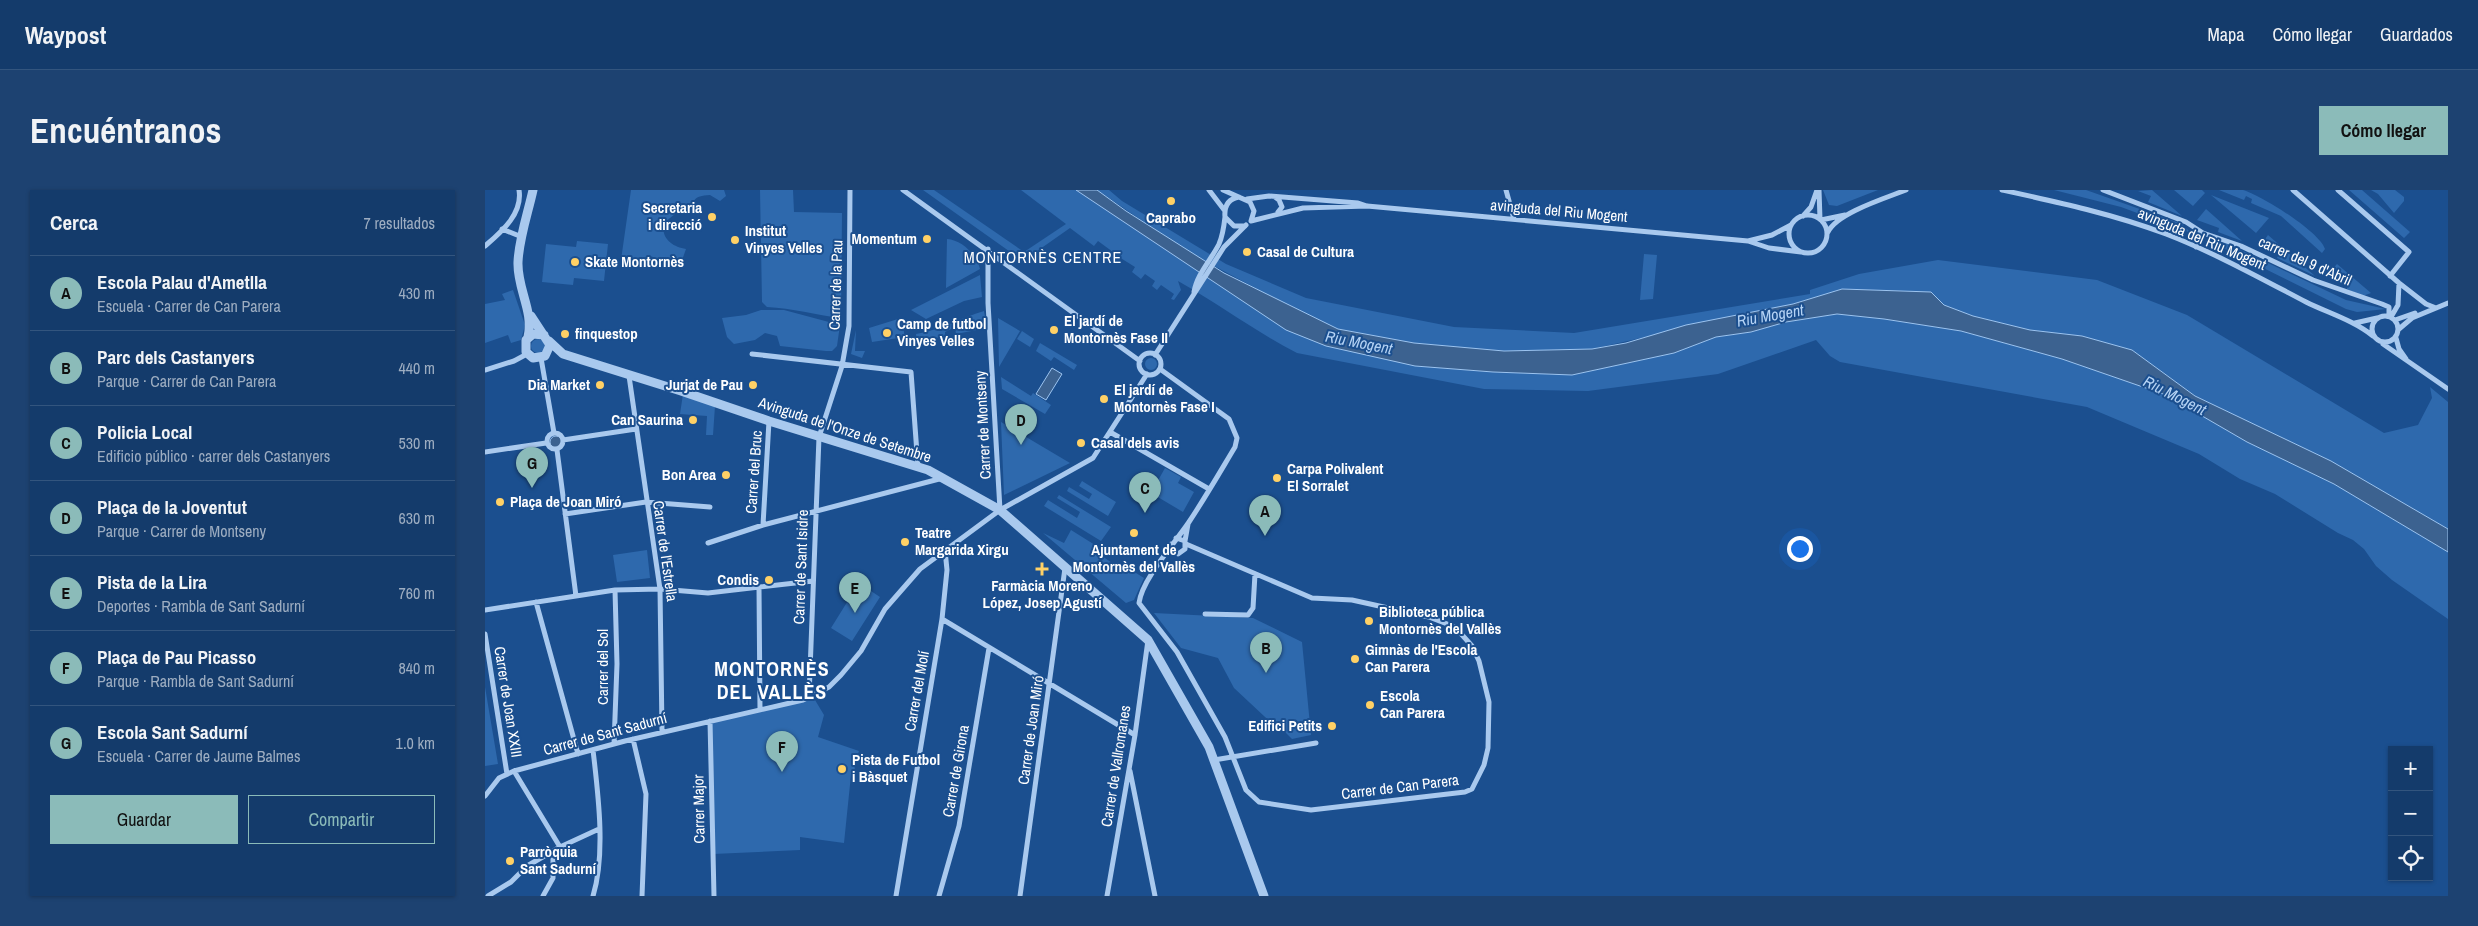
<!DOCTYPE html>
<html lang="es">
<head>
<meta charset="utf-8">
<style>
	:root { --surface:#143b6b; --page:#1d4271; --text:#f1f3f6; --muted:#9dadc1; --line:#33557e; --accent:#8bbbb9 }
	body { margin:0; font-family:"Archivo Narrow",sans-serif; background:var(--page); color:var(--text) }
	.controls { position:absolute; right:15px; bottom:15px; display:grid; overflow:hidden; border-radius:0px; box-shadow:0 1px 4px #0004 }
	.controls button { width:45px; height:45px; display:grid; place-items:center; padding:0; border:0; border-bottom:1px solid var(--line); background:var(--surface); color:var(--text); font:25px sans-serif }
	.you { position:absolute; left:1314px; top:358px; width:18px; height:18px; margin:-12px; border:4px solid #fff; border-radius:50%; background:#1a73e8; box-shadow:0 0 0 8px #1a73e833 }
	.badge { display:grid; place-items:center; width:32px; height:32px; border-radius:50%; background:var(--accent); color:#111; font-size:16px; font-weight:700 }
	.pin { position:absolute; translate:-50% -41px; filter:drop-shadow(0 1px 2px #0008) }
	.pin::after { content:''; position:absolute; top:26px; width:18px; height:15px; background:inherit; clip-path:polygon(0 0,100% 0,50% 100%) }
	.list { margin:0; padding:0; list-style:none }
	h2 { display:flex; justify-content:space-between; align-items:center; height:65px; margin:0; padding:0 20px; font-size:21px }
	h2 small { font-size:16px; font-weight:400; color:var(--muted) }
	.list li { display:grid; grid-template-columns:32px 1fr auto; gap:15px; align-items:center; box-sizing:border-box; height:75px; padding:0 20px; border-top:1px solid var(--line) }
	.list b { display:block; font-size:19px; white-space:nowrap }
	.list p { margin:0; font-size:16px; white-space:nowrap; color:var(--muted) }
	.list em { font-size:16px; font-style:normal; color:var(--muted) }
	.actions { display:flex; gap:10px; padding:15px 20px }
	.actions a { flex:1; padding:11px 0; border:1px solid var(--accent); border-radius:0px; text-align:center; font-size:18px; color:var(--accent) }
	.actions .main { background:var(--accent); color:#111 }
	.icon { flex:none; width:28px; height:28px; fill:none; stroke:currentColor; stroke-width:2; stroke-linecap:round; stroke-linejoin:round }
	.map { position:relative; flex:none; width:1963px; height:706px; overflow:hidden; border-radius:0px }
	header { display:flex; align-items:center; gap:30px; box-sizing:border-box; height:70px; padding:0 25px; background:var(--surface); border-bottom:1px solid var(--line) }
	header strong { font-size:24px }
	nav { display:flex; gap:28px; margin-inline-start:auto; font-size:18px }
	.intro { display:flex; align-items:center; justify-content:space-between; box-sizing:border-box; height:120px; padding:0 30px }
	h1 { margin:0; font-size:35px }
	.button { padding:12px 22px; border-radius:0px; background:var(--accent); color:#111; font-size:18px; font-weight:700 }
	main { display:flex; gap:30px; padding:0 30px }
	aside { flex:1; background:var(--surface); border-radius:0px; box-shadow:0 1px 4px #0004 }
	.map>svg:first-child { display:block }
</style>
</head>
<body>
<header>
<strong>Waypost</strong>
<nav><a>Mapa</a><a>Cómo llegar</a><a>Guardados</a></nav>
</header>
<div class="intro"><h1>Encuéntranos</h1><a class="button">Cómo llegar</a></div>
<main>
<aside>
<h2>Cerca<small>7 resultados</small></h2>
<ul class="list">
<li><span class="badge">A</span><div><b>Escola Palau d'Ametlla</b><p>Escuela · Carrer de Can Parera</p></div><em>430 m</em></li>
<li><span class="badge">B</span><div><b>Parc dels Castanyers</b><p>Parque · Carrer de Can Parera</p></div><em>440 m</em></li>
<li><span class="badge">C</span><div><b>Policia Local</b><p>Edificio público · carrer dels Castanyers</p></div><em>530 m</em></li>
<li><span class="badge">D</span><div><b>Plaça de la Joventut</b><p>Parque · Carrer de Montseny</p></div><em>630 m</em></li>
<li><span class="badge">E</span><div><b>Pista de la Lira</b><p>Deportes · Rambla de Sant Sadurní</p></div><em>760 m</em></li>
<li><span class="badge">F</span><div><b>Plaça de Pau Picasso</b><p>Parque · Rambla de Sant Sadurní</p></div><em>840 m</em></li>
<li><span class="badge">G</span><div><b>Escola Sant Sadurní</b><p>Escuela · Carrer de Jaume Balmes</p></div><em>1.0 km</em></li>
</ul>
<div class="actions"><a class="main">Guardar</a><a>Compartir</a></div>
</aside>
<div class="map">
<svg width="1963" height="706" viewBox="0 0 1963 706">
	<rect width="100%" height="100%" fill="#1b4f8f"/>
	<!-- green -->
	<path fill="#2e69ad" d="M146 0H239L241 6 235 11 225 5C207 6 210 10 204 23L190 24 180 32C174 47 187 57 201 59L195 76 165 66 163 78 135 77Z
		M275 0H308L309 22 357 23 356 128C331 125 307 118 282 117L277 112Z
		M438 0H449L539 62 581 34 536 0H591L753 108 930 176 1008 182 1087 185 1189 163 1231 147 1266 142 1301 132 1352 124 1399 129 1476 141 1577 169 1681 205 1762 252 1849 294 1963 362V429L1907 390 1891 376 1879 359 1868 350 1853 343 1790 304 1755 289 1714 264 1602 217 1355 172 1345 166 1331 150 1233 184 1103 201 999 199 812 163C771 142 734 114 693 91L696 100 689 110 686 109 689 104 676 95 672 100 667 96 670 91 660 84 656 89 647 82 650 77 634 67 630 71 625 67 628 62 613 51 609 56 585 38 538 71Z
		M612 0H624L637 11 741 74 821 108 969 137 1089 143 1325 104V100L1374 84 1453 70 1612 90 1702 125 1899 243 1933 235 1947 208 1945 197 1963 212V339L1846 271 1710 206 1647 160 1597 146 1545 140 1488 126 1459 115 1446 102 1357 99 1308 114 1107 159 1019 161 929 153 853 139 789 108 703 62Z
		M1338 0H1393L1352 16 1344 15Z
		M1569 0H1601L1697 34 1706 43 1636 17Z
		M1667 0 1697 26 1663 12 1666 6 1653 1Z
		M1689 0H1717L1720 3 1708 16Z
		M1734 0C1741 0 1751 0 1758 0 1776 5 1835 42 1840 59L1837 63 1796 26 1766 13 1767 9 1761 6 1759 10Z
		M1864 0H1877L1925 42 1919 48Z
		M1886 0H1910L1919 7V11L1909 23 1893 4Z
		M1726 5 1784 28 1771 43Z
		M1721 19 1757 51 1733 42 1734 38 1712 30Z
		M1783 45 1830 86 1792 68 1795 62 1775 56Z
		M462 49C477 50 492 65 495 79L461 98Z
		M92 51 123 54 119 91 89 88 88 95 57 92 61 54 91 57Z
		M1741 53 1861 110 1901 119 1872 122 1861 119 1732 55Z
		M1159 64 1172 65 1168 109 1155 110Z
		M1852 74 1886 103 1878 106 1862 99 1863 94 1841 86Z
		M495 85 497 107 479 111 441 129 426 120Z
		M28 100 40 135 36 150 26 153 23 145 0 153V114L20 110 17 104Z
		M276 120H299L355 135 352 156 347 161H341L295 156 292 146 280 143 270 150 249 154 242 147 237 128 261 125Z
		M499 121 502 138 471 144 470 137 460 142V146L432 152 431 144C455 140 476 128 499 121Z
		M513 128 535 141 514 177Z
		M413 129 417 132 420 147 387 152 384 138Z
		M371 140 370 161H380L377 168 366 164Z
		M537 141 549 149 545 157 532 149Z
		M46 156a7 7 0 1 1 14 0a7 7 0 1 1-14 0Z
		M555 153 592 175 589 180 569 167 566 171 551 161Z
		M660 174a6 6 0 1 1 12 0a6 6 0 1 1-12 0Z
		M516 187 546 206 548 203 566 215 560 224 517 199Z
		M198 204 230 216 228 245H221L222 226 195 224Z
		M516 232 585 273 519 305Z
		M680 278 696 287 693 293 709 302 698 322 666 303Z
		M597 291 631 312 623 326 582 301 584 297 604 309 607 304 594 296Z
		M574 305 626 337 616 351 559 316 563 310 592 328 595 322 572 308Z
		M586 340 618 360 617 366 640 382 643 378 659 388 649 410 641 413 558 343 579 353Z
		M162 360 165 388 132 392 128 365Z
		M374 393 395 407 367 451 346 438Z
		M669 423 768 428 817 452 826 545 807 549 799 541H795L749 498 733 468 696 458Z
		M0 497 13 574 0 576Z
		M327 505 339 525 333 547 374 561 369 575 371 584 366 585 359 653 315 647V660L228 664 225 531Z"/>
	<!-- water -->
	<path fill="#3c6290" stroke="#9cc4f0" d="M591 0H612L641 21 739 83 853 139 929 153 1019 161 1107 159 1141 153 1201 135 1308 114 1357 99 1446 102 1459 115 1488 126 1545 140 1597 146 1647 160 1710 206 1846 271 1963 339V362L1849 294 1762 252 1681 205 1577 169 1476 141 1399 129 1352 124 1301 132 1266 142 1231 147 1189 163 1087 185 1008 182 930 176 841 156 801 140Z
		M567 178 577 184 561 210 551 204Z
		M65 252a6 6 0 1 1 12 0a6 6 0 1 1-12 0Z"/>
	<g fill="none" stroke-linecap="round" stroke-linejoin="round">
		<!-- minor -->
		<path stroke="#a9c9ee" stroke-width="5" d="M418 0 655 171
			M724 0 740 21
			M738 0 765 12 769 21 766 31
			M1021 0 1029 29
			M1334 0 1335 29
			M1517 0C1572 12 1628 24 1681 44 1730 63 1775 88 1821 112 1843 123 1868 130 1888 146
			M1618 0 1701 32 1718 43 1756 56 1828 90 1897 114 1904 117V126
			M1808 0 1914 93 1941 114 1951 118
			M1853 0 1924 62 1905 86
			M754 7C743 9 739 16 740 27L749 36H760
			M790 7 794 10 797 17 793 22
			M762 9 784 6 873 13 882 16 1263 51 1284 58 1316 62
			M1304 44a19 19 0 1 1 38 0a19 19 0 1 1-38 0Z
			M1318 26 1326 17 1332 0
			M1336 30 1360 25
			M766 31 818 18 882 16
			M17 39 37 47
			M1343 42C1352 23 1401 8 1421 0
			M1263 51 1287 45 1306 35
			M0 56C16 42 38 24 34 0
			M1711 57 1718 43
			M503 59V113L515 320
			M709 102C712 84 726 70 734 54 738 45 739 36 740 27
			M1887 139a13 13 0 1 1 26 0a13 13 0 1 1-26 0Z
			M1906 127 1913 115 1914 93
			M1910 130 1930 123
			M1870 133 1892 128
			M1914 139 1927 128 1963 113
			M1911 148 1914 159 1921 169
			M1898 154 1963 199
			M654 174a11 11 0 1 1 22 0a11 11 0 1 1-22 0Z
			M267 164 426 182 433 277
			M670 165 739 57 761 35
			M56 168 69 243
			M675 179 744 229 752 248 750 257C735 282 720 308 704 332 690 353 657 389 654 413L692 462 740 547 761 600 774 612 826 620 980 602 987 599 999 575 1003 558 1004 512 994 471 987 456 970 437 944 427 867 410 827 408 701 354
			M0 180 29 171 42 164
			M144 186 175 399 177 541
			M625 242 724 299
			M62 251a8 8 0 1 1 16 0a8 8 0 1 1-16 0Z
			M78 250 151 239
			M72 260 91 406
			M0 262 61 253
			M80 324 161 312 225 317
			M278 335 284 231
			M700 351 703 334
			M223 353 278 335 458 288
			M686 354 690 363 693 364 700 359V351L691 348
			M274 397 275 520
			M51 412 93 564
			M0 420 130 400 175 399 223 403 328 391
			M720 424 763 425 768 418 770 384
			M457 429 650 545
			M0 444 22 584
			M324 507 334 247 357 176 364 136 365 0
			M225 531 229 706
			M148 549 161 604 157 706
			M129 554 132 474 130 400
			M108 560C113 603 121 664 108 706
			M729 570 831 553
			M29 581 75 657
			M645 581 670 706
			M0 606 14 588 29 581 140 551 318 510 344 497 356 485 376 461 400 419 435 379 515 320 608 268 662 184
			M3 706 26 692 42 676 75 657 114 639
			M58 706 68 688V661
			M411 706 457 429 462 380 460 360
			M454 706 474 636 504 458
			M535 706 580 378
			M622 706 650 545 663 450"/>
		<!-- tertiary -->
		<path stroke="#a9c9ee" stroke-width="9" d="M46 126 65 155 60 166 48 168 41 162V150L48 144 59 145
			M43 147C49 121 32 99 33 72 34 48 43 23 48 0
			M64 151 78 164 196 201 284 231 443 280 515 320 663 450 724 557 779 706"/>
	</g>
	<!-- markers -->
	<g fill="#ffd166" stroke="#1b4f8f" stroke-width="2">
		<circle cx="686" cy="11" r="5"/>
		<circle cx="227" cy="27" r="5"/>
		<circle cx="442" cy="49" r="5"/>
		<circle cx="250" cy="50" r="5"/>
		<circle cx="762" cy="62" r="5"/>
		<circle cx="90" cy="72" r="5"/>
		<circle cx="569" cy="140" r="5"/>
		<circle cx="402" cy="143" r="5"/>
		<circle cx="80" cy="144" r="5"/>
		<circle cx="115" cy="195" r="5"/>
		<circle cx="268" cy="195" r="5"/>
		<circle cx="619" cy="209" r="5"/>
		<circle cx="208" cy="230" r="5"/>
		<circle cx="596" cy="253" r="5"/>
		<circle cx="241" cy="285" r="5"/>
		<circle cx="792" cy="288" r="5"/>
		<circle cx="15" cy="312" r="5"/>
		<circle cx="649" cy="343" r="5"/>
		<circle cx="420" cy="352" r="5"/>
		<path d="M554.5 371.5h5v5h5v5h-5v5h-5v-5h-5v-5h5z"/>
		<circle cx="284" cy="390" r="5"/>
		<circle cx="884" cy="431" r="5"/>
		<circle cx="870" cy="469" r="5"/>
		<circle cx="885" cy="515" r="5"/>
		<circle cx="847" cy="536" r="5"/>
		<circle cx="357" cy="579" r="5"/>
		<circle cx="25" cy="671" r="5"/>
	</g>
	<g text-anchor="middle" stroke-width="4" stroke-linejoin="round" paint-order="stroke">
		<!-- poi labels -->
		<g font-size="15" font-weight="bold" fill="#fff" stroke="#1b4f8f" text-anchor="start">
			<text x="217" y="23" text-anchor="end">Secretaria<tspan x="217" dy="17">i direcció</tspan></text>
			<text x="686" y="33" text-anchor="middle">Caprabo</text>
			<text x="260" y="46">Institut<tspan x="260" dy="17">Vinyes Velles</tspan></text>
			<text x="432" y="54" text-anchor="end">Momentum</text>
			<text x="772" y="67">Casal de Cultura</text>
			<text x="100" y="77">Skate Montornès</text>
			<text x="579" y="136">El jardí de<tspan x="579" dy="17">Montornès Fase II</tspan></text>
			<text x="412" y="139">Camp de futbol<tspan x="412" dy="17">Vinyes Velles</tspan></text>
			<text x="90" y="149">finquestop</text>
			<text x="105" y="200" text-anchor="end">Dia Market</text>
			<text x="258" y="200" text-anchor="end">Jurjat de Pau</text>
			<text x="629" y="205">El jardí de<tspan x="629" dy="17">Montornès Fase I</tspan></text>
			<text x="198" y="235" text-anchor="end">Can Saurina</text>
			<text x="606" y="258">Casal dels avis</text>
			<text x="802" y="284">Carpa Polivalent<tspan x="802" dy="17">El Sorralet</tspan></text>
			<text x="231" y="290" text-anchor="end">Bon Area</text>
			<text x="25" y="317">Plaça de Joan Miró</text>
			<text x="430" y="348">Teatre<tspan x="430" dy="17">Margarida Xirgu</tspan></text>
			<text x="649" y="365" text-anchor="middle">Ajuntament de<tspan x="649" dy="17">Montornès del Vallès</tspan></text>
			<text x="274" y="395" text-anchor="end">Condis</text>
			<text x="557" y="401" text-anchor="middle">Farmàcia Moreno<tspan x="557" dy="17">López, Josep Agustí</tspan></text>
			<text x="894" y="427">Biblioteca pública<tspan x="894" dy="17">Montornès del Vallès</tspan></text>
			<text x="880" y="465">Gimnàs de l'Escola<tspan x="880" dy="17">Can Parera</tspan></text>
			<text x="895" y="511">Escola<tspan x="895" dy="17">Can Parera</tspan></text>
			<text x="837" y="541" text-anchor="end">Edifici Petits</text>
			<text x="367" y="575">Pista de Futbol<tspan x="367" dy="17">i Bàsquet</tspan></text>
			<text x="35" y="667">Parròquia<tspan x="35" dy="17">Sant Sadurní</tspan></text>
		</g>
		<!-- street labels -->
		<g font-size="15" fill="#fff" stroke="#1b4f8f">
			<text transform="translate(1074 21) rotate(5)" y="5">avinguda del Riu Mogent</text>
			<text transform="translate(1717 49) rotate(23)" y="5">avinguda del Riu Mogent</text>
			<text transform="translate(1820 71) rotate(24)" y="5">carrer del 9 d'Abril</text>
			<text transform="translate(351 95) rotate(-88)" y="5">Carrer de la Pau</text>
			<text transform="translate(498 235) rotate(-93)" y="5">Carrer de Montseny</text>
			<text transform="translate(360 240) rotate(18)" y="5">Avinguda de l'Onze de Setembre</text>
			<text transform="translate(269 282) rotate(-86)" y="5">Carrer del Bruc</text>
			<text transform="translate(180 361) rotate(82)" y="5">Carrer de l'Estrella</text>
			<text transform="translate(316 377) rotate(-88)" y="5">Carrer de Sant Isidre</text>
			<text transform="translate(118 477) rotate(-90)" y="5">Carrer del Sol</text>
			<text transform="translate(432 501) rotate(-80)" y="5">Carrer del Molí</text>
			<text transform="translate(23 512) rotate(81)" y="5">Carrer de Joan XXIII</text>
			<text transform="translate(546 540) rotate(-82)" y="5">Carrer de Joan Miró</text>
			<text transform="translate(120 544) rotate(-15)" y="5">Carrer de Sant Sadurní</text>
			<text transform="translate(631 576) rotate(-81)" y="5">Carrer de Vallromanes</text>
			<text transform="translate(471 581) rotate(-80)" y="5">Carrer de Girona</text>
			<text transform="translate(915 597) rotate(-7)" y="5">Carrer de Can Parera</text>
			<text transform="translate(214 619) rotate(-91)" y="5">Carrer Major</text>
		</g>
		<!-- neighbourhood labels -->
		<g font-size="16" letter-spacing="1" fill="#fff" stroke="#1b4f8f">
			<text x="558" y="73">MONTORNÈS CENTRE</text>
		</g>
		<!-- water labels -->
		<g font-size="16" font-style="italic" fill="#b5d3f5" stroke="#1b4f8f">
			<text transform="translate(1285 125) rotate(-10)" y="6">Riu Mogent</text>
			<text transform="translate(874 152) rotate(11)" y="6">Riu Mogent</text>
			<text transform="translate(1690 205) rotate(27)" y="6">Riu Mogent</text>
		</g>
		<!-- district labels -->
		<g font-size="20" font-weight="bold" letter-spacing="1" fill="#fff" stroke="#1b4f8f">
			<text x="287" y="486">MONTORNÈS<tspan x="287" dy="23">DEL VALLÈS</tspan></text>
		</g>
	</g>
</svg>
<div class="controls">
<button>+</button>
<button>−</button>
<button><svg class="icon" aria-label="locate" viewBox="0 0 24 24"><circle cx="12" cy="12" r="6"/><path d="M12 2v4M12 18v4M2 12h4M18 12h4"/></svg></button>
</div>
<div class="you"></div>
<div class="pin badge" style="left:780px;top:346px">A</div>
<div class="pin badge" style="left:781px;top:483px">B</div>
<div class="pin badge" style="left:660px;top:323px">C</div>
<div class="pin badge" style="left:536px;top:255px">D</div>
<div class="pin badge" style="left:370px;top:423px">E</div>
<div class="pin badge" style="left:297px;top:582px">F</div>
<div class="pin badge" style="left:47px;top:298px">G</div>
</div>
</main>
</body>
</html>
